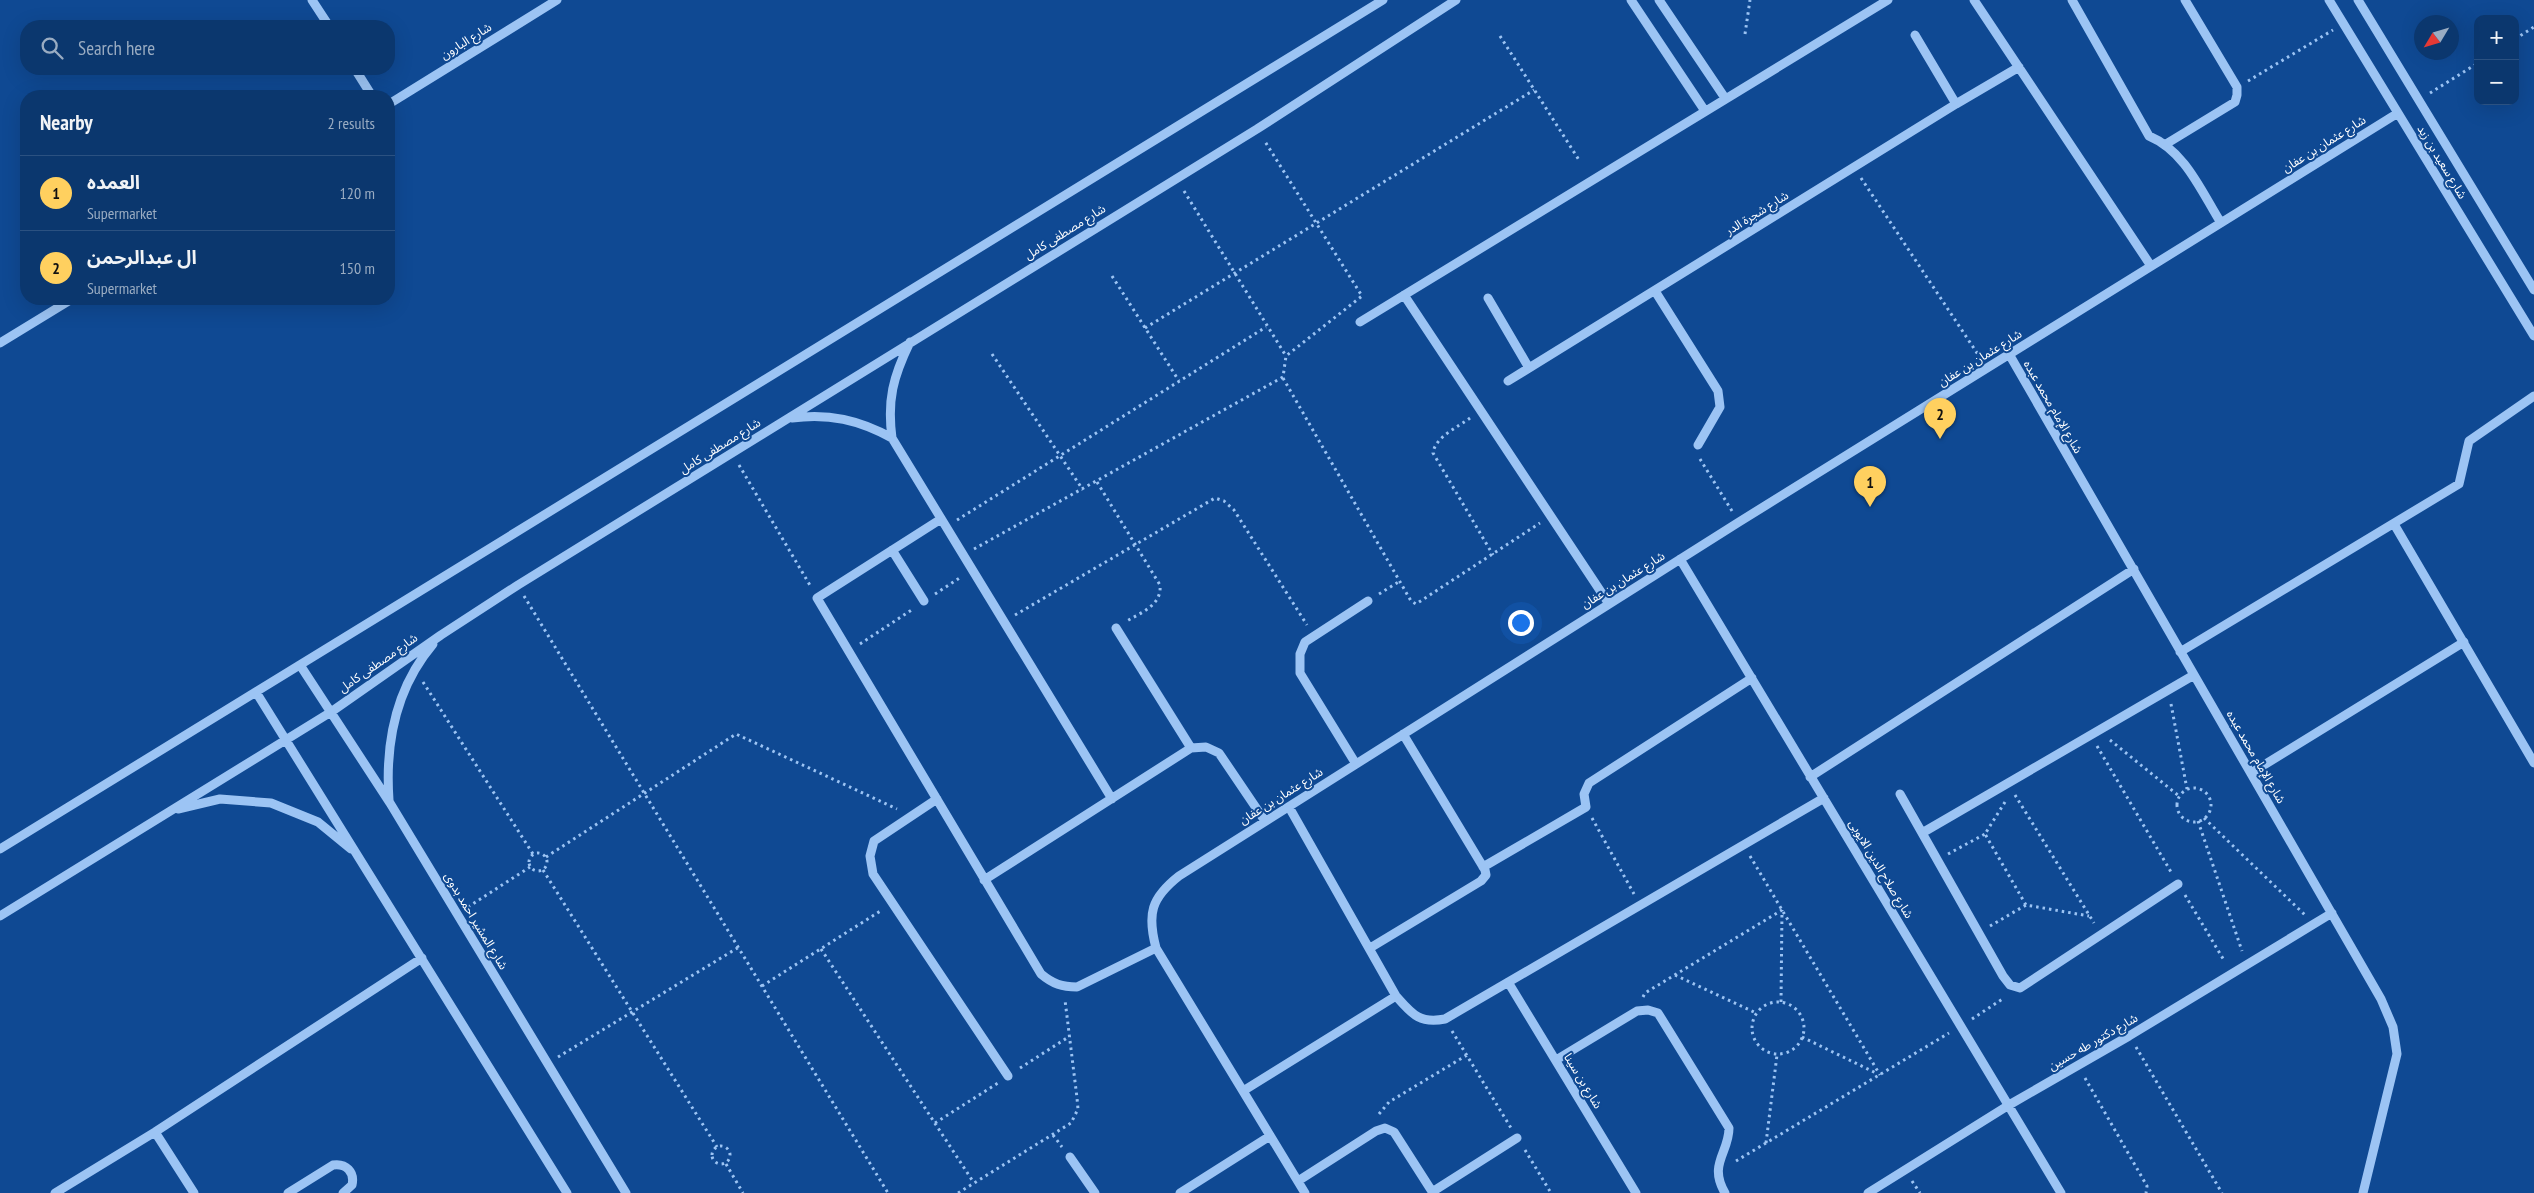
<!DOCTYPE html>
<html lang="en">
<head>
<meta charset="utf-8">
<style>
	:root { --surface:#0b376e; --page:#194276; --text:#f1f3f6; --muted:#9aacc2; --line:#2b5181; --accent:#ffd05f }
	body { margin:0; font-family:"PT Sans Narrow","Noto Sans Arabic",sans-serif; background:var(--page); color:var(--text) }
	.controls { position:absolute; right:15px; top:15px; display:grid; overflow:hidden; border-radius:10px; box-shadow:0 5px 20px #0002 }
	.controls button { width:45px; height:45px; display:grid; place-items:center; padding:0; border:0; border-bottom:1px solid var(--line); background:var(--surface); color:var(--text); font:25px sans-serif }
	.compass { position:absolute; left:2414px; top:15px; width:45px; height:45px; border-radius:50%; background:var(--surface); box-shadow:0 5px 20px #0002; rotate:232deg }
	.you { position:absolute; left:1520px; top:622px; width:18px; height:18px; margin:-12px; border:4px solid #fff; border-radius:50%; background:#1a73e8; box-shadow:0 0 0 8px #1a73e833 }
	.badge { display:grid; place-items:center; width:32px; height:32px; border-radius:50%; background:var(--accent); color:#111; font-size:16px; font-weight:700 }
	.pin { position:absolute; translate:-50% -41px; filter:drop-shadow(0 1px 2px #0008) }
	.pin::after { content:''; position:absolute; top:26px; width:18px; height:15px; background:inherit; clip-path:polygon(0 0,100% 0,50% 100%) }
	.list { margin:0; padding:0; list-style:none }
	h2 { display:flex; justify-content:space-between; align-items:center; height:65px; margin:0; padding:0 20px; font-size:21px }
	h2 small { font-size:16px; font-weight:400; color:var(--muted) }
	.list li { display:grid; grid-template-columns:32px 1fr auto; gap:15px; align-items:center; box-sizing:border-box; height:75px; padding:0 20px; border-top:1px solid var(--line) }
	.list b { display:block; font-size:19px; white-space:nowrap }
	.list p { margin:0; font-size:16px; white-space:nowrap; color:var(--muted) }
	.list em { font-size:16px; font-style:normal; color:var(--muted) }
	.icon { flex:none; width:28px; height:28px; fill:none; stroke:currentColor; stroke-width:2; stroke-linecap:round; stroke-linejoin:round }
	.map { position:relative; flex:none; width:2534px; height:1193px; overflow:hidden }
	.search { position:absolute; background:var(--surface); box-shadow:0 5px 20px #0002; left:20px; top:20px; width:375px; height:55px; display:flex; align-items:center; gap:12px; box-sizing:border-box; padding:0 18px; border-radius:20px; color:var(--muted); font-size:19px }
	.panel { position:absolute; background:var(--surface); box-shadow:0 5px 20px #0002; left:20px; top:90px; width:375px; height:215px; border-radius:20px }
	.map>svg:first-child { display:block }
</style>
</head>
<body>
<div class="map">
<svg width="2534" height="1193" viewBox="0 0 2534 1193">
	<rect width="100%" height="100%" fill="#0f4993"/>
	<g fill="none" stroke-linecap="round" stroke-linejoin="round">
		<!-- path -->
		<path stroke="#9cc4f4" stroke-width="3" stroke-dasharray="2.5 4" stroke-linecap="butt" d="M1745 34 1750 0
			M1500 36 1579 160
			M2515 39 2534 27
			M2248 81 2333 30
			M2430 93 2478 63
			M1861 178 1979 356
			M1184 191 1286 356
			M1112 276 1179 381
			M1145 328 1534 90
			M992 354 1083 490
			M1283 378 1411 601 1416 604 1540 523
			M1470 418C1458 427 1435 437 1433 453L1493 555
			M1700 459 1732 511
			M739 465 811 587
			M1097 482 1160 585C1162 605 1142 612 1127 621
			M957 520 1266 327
			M974 549 1283 377 1286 356 1362 296 1264 140
			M935 594 961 577
			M1379 594 1400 581
			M524 596 888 1193
			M1015 615 1215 498 1224 501 1234 510 1307 625
			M860 644 913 609
			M423 682 533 854
			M2171 704 2187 789
			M2110 740 2179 796
			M2097 746 2171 872
			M2177 805a17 17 0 1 1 34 0a17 17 0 1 1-34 0Z
			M2015 795 2094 923
			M2005 802 1985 834 2026 905 2089 916
			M1592 818 1634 894
			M2204 818 2305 915
			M2198 821 2242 951
			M529 862a9 9 0 1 1 18 0a9 9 0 1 1-18 0Z
			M1948 854 1985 834
			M1750 856 1880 1075
			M546 857 736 734 897 809
			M543 870 717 1147
			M2185 895 2225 962
			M468 907 530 867
			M1990 926 2026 905
			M821 949 974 1183
			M1675 975 1756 1013
			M762 986 882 910
			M1643 997 1645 993 1782 910
			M1752 1028a26 26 0 1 1 52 0a26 26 0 1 1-52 0Z
			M1781 1002 1782 910
			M1972 1019 2004 998
			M1452 1031 1511 1128
			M1802 1037 1878 1074
			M2136 1047 2222 1193
			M558 1057 739 947
			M1020 1068 1070 1036
			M2085 1078 2147 1186 2146 1193
			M1379 1114 1389 1102 1467 1055
			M935 1123 998 1083
			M1053 1135 1062 1147
			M1766 1143 1777 1055
			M712 1155a9 9 0 1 1 18 0a9 9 0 1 1-18 0Z
			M1525 1150 1551 1193
			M1736 1161 1949 1033
			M726 1164 743 1193
			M1912 1181 1920 1193
			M958 1193 1071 1123 1078 1109 1077 1098 1065 1000"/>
		<!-- minor -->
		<path stroke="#9cc4f4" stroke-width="9" d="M312 0 329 26
			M1631 0 1705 111
			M1659 0 1725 98
			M1974 0 2151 266
			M2072 0 2149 136C2185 151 2201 191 2221 223
			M2329 0 2534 336
			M2358 0 2534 290
			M1915 35 1956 104
			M355 69 372 96
			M389 104 557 0
			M2166 144 2235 102 2237 95V87L2185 0
			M1655 291 1718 391 1720 407 1698 445
			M1404 295 1609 604
			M1488 298 1529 368
			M1360 322 1888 0
			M910 342C893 377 887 400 892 438L1112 799
			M0 343 72 299
			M2009 354 2381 999 2393 1027 2397 1054 2363 1193
			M1508 381 1956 104 2019 67
			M792 418C829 413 859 420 892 438
			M941 519 817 598 1041 974C1053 984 1062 987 1077 987L1156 948
			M2394 524 2534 763
			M892 550 924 601
			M1680 559 2061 1193
			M1116 628 1191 748
			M2180 652 2459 484 2469 441 2534 396
			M300 665 390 803 626 1193
			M256 692 567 1193
			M1356 764 1300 673V654L1305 642 1368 601
			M2251 773 2464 642
			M1810 777 2134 569
			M1900 794 2003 976 2010 985 2020 988 2178 884
			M937 799 874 841 870 856 873 874 1008 1076
			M389 800C385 743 395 689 433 644
			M1289 807 1396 996C1412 1014 1419 1024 1445 1019L1824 798
			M178 809 220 799 271 803 318 822 351 849
			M1922 833 2194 675
			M0 849 1383 0
			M1483 867 1586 807 1584 794 1589 783 1752 678
			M984 880 1191 748 1206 747 1219 753 1265 821
			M0 916 331 712 441 635 518 585 1257 129 1456 0
			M1370 948 1481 881 1486 875 1485 870 1403 734
			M1508 982 1636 1193
			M1556 1060 1637 1011 1648 1010 1658 1013 1729 1128C1729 1153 1708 1164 1725 1193
			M1243 1091 1396 996
			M155 1132 194 1193
			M1070 1157 1095 1193
			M1298 1181 1376 1131 1385 1128 1394 1132 1433 1193
			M1432 1192 1517 1138
			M55 1193 155 1132 422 958
			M288 1193 333 1165C346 1163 355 1172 352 1185L343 1193
			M1180 1193 1270 1136
			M1305 1193 1156 948C1147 914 1151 898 1179 876L1739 522 2398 113
			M1868 1193 2009 1105 2129 1036 2332 913"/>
	</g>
	<g text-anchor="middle" stroke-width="4" stroke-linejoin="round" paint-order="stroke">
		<!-- street labels -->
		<g font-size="12" fill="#fff" stroke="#0f4993">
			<text transform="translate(466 41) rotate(-32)" y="4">شارع البارون</text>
			<text transform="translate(2324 144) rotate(-32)" y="4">شارع عثمان بن عفان</text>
			<text transform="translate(2442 162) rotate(59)" y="4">شارع سعيد بن زيد</text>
			<text transform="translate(1757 213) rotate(-32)" y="4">شارع شجرة الدر</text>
			<text transform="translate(1065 232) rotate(-32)" y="4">شارع مصطفى كامل</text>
			<text transform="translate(1980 358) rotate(-32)" y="4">شارع عثمان بن عفان</text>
			<text transform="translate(2053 407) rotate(60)" y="4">شارع الإمام محمد عبده</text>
			<text transform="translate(720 446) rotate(-32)" y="4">شارع مصطفى كامل</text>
			<text transform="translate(1623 580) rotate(-32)" y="4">شارع عثمان بن عفان</text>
			<text transform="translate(378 663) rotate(-35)" y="4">شارع مصطفى كامل</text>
			<text transform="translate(2256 757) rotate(60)" y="4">شارع الإمام محمد عبده</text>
			<text transform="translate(1281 796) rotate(-32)" y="4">شارع عثمان بن عفان</text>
			<text transform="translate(1881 869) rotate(59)" y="4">شارع صلاح الدين الايوبى</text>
			<text transform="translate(476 921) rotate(59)" y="4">شارع المشير احمد بدوى</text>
			<text transform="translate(2093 1042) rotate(-30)" y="4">شارع دكتور طه حسين</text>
			<text transform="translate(1583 1081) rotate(59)" y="4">شارع بن سينا</text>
		</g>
	</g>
</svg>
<div class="controls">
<button>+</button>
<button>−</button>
</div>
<svg class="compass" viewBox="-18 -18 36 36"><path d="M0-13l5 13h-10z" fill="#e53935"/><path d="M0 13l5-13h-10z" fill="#9aacc2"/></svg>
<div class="you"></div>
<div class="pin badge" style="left:1870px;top:507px">1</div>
<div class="pin badge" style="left:1940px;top:439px">2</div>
<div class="search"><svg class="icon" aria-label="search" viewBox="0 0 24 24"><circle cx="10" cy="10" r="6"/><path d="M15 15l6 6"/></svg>Search here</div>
<section class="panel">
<h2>Nearby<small>2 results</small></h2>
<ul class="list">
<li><span class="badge">1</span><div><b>العمده</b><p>Supermarket</p></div><em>120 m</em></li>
<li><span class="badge">2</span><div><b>ال عبدالرحمن</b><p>Supermarket</p></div><em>150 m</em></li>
</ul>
</section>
</div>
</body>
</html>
